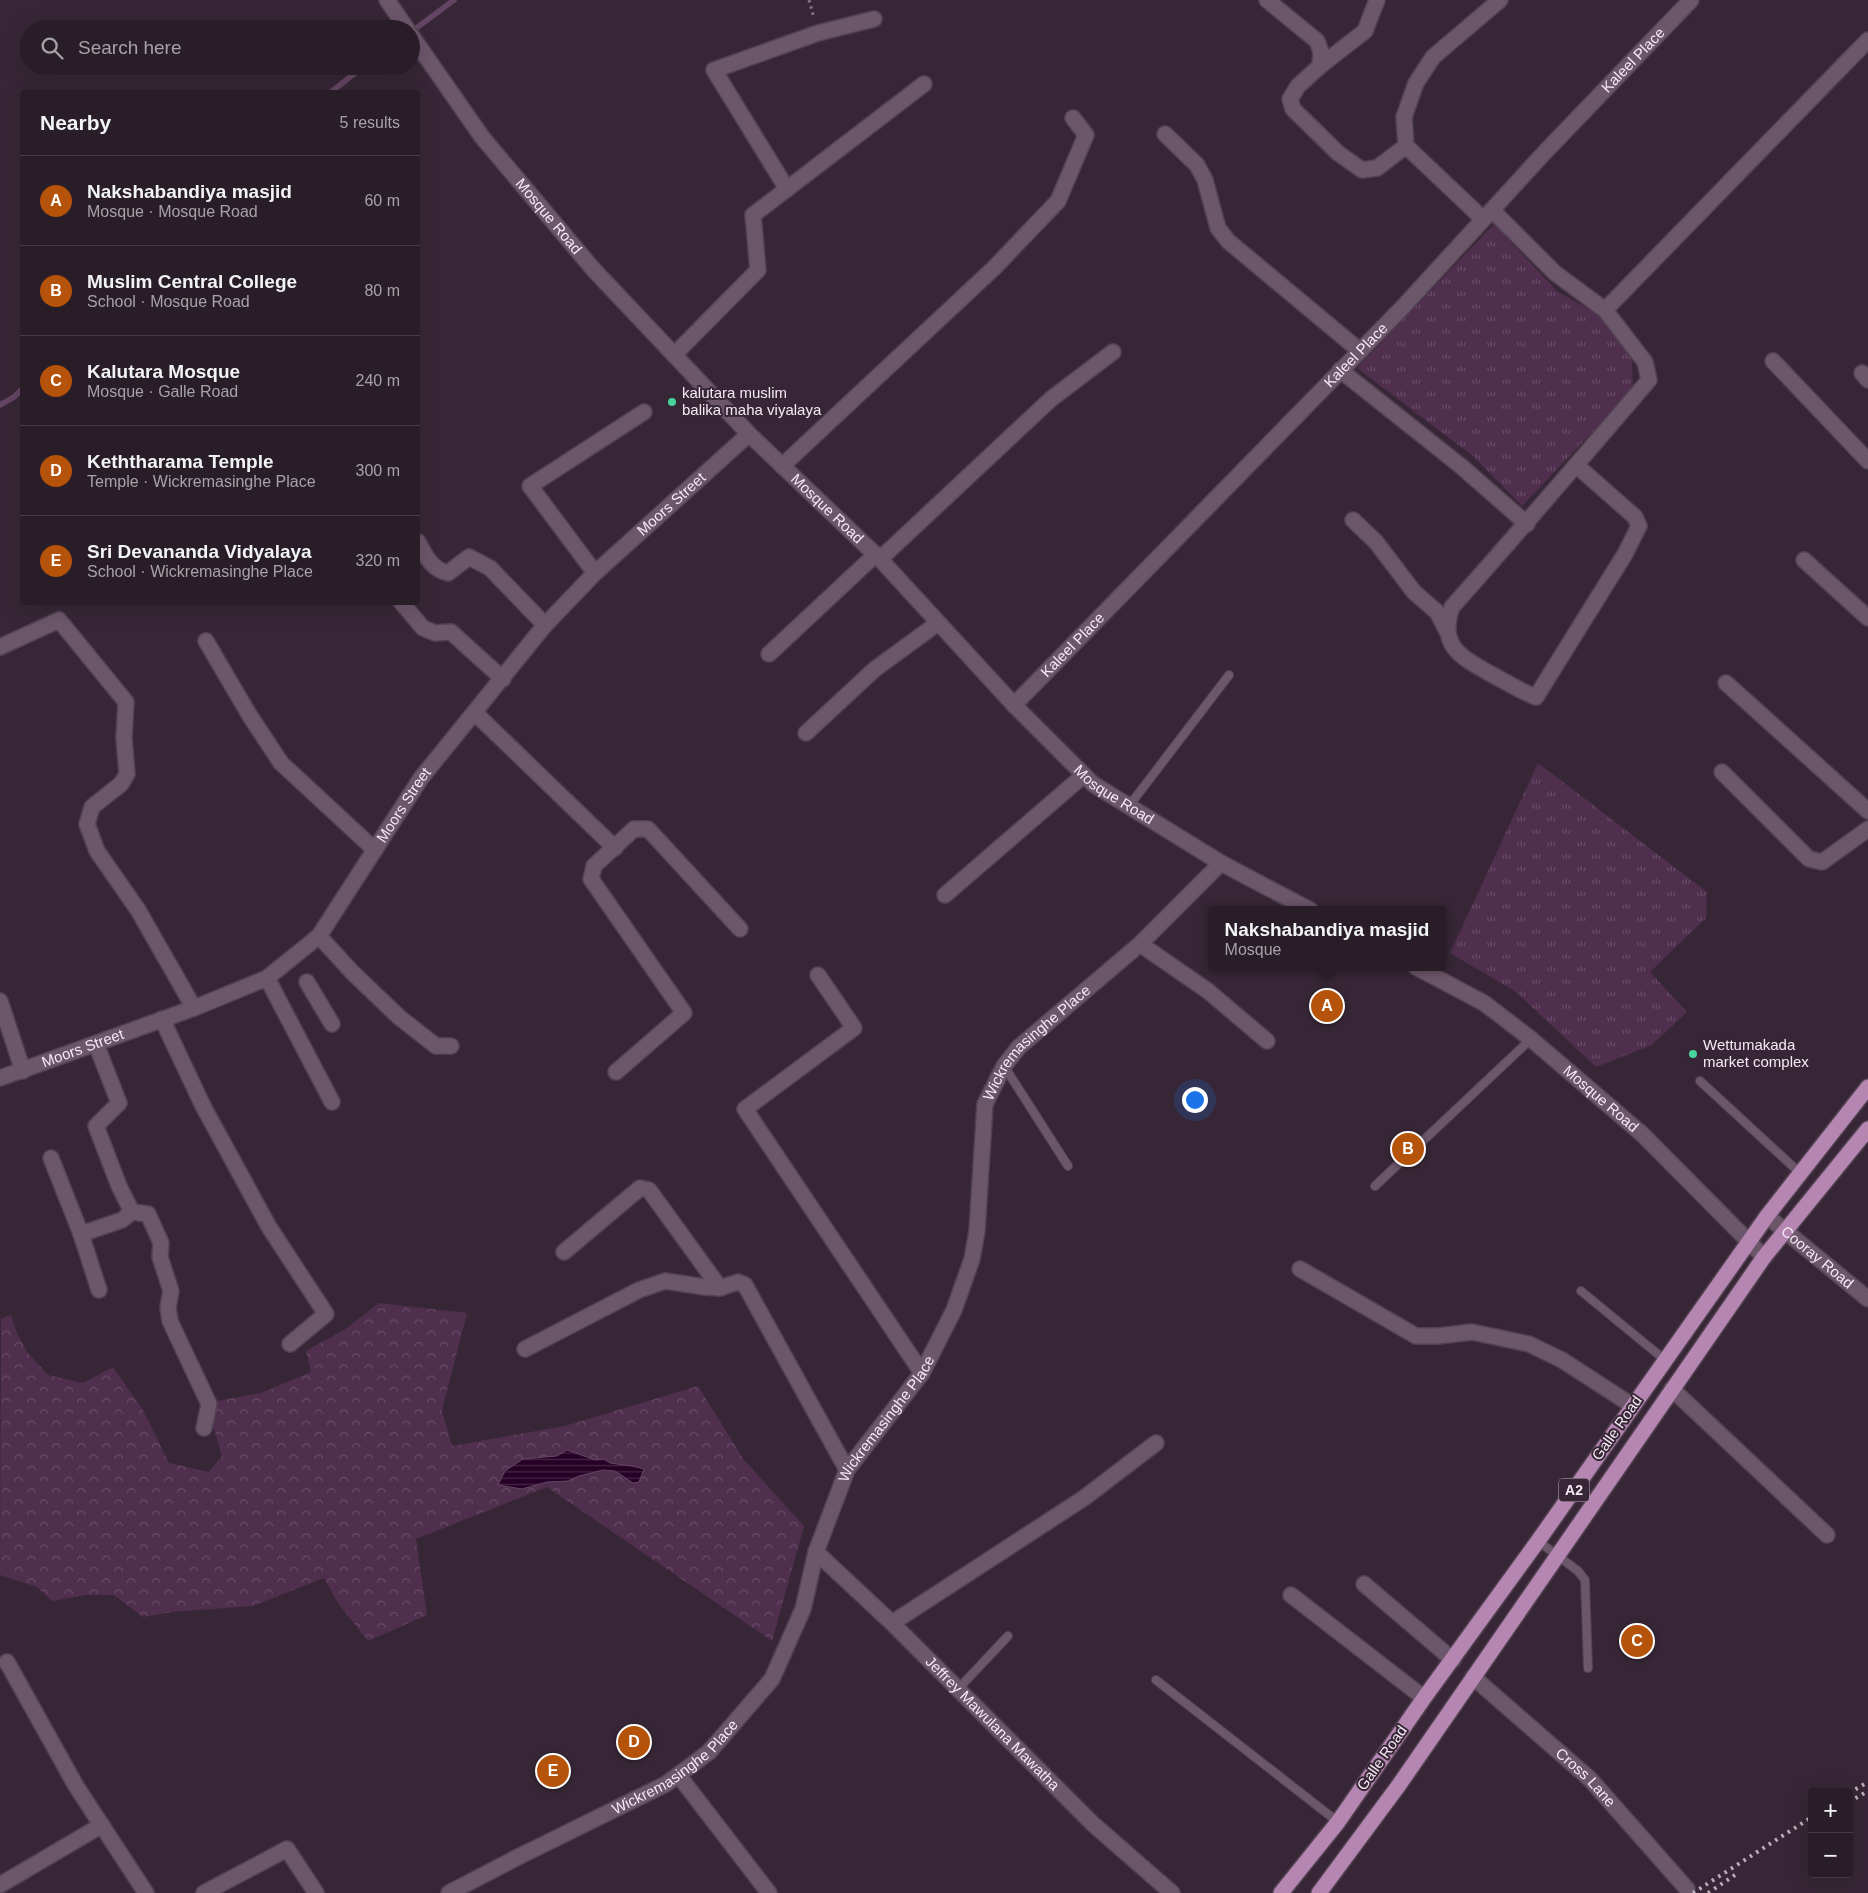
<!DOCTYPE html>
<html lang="en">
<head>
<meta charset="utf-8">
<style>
	:root { --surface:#291d28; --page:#312630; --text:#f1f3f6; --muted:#a5a2a8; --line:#453b45; --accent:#b45309 }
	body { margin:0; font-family:Helvetica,sans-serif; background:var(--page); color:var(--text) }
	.controls { position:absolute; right:15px; bottom:15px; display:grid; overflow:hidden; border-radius:5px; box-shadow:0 5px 20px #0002 }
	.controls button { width:45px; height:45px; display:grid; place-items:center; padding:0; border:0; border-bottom:1px solid var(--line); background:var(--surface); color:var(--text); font:25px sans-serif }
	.you { position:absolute; left:1194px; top:1099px; width:18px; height:18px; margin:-12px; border:4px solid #fff; border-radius:50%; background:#1a73e8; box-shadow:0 0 0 8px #1a73e833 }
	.badge { display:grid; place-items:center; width:32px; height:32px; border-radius:50%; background:var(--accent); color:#fff; font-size:16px; font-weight:700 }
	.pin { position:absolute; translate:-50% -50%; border:2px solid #fff; box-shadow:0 1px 5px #0006 }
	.popup { position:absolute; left:1208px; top:906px; width:238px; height:65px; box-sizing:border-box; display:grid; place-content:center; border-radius:5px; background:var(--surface); filter:drop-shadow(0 1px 4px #0005); font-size:16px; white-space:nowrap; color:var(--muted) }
	.popup b { font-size:19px; color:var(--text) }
	.popup::after { content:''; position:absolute; left:50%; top:100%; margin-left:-10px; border:10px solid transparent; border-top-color:var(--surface) }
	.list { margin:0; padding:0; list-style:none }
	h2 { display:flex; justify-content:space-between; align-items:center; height:65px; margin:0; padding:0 20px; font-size:21px }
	h2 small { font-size:16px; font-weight:400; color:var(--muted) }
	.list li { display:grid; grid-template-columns:32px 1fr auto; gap:15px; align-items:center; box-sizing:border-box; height:90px; padding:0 20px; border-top:1px solid var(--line) }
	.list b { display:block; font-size:19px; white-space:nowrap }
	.list p { margin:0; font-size:16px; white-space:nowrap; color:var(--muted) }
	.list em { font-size:16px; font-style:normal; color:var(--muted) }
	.icon { flex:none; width:28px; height:28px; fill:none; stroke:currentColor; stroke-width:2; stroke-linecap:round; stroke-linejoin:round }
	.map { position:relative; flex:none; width:1868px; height:1893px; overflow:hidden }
	.search { position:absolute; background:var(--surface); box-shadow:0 5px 20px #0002; left:20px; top:20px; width:400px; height:55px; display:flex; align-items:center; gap:12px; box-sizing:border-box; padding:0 18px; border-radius:28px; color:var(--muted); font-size:19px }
	.panel { position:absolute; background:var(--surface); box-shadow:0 5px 20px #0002; left:20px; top:90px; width:400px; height:515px; border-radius:5px }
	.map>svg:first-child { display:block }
</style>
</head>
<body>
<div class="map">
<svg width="1868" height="1893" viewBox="0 0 1868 1893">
	<defs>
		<pattern id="grass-tufts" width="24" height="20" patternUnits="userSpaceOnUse" patternTransform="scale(1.25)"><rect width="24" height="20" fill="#4f2e4e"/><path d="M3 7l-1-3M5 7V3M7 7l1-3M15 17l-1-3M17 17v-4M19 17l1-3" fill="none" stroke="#694c68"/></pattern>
		<pattern id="forest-crowns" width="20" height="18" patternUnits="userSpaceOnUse" patternTransform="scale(1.25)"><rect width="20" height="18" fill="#4f2e4e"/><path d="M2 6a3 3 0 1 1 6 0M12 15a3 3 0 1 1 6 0" fill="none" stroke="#694c68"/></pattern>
		<pattern id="water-rules" width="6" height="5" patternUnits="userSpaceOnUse" patternTransform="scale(1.25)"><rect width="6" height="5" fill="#260026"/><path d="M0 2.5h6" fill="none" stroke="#462546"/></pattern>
	</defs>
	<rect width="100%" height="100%" fill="#372736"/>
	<!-- grass -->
	<path fill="url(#grass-tufts)" d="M1494 224 1557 291 1597 314 1632 358 1633 389 1522 506 1473 456 1357 368Z
		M1538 763 1707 892 1706 918 1650 972 1687 1012 1652 1045 1596 1067 1516 992 1450 953Z"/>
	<!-- forest -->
	<path fill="url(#forest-crowns)" d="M379 1303 467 1313 442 1410 452 1446 565 1426 698 1386 744 1460 804 1526 772 1641 547 1487 416 1539 427 1615 368 1641 338 1603 324 1578 253 1606 172 1612 143 1617 114 1595H86L52 1601 37 1587 0 1575 1 1319 11 1315 16 1331 27 1352 48 1375 83 1383 113 1367 143 1410 169 1463 209 1472 222 1456 212 1423 217 1401 261 1393 311 1372 306 1351 344 1330Z"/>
	<!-- water -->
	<path fill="url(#water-rules)" stroke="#644664" d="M567 1450 595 1460 604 1459 610 1463 632 1466 644 1469 639 1482 633 1483 615 1471 603 1470 579 1476 568 1481 547 1482 522 1489 498 1485 505 1471 523 1459 557 1456Z"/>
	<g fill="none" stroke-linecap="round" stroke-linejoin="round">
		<!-- stream -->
		<path stroke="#644664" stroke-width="5.5" d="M411 32 454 0
			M331 92 364 66
			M0 405 14 397 22 389"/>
		<defs>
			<path id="service" d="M1129 806 1229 675
				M1004 1066 1068 1166
				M1700 1081 1800 1173
				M1375 1186 1531 1039
				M1581 1291 1665 1360
				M1538 1541 1578 1571 1585 1580 1588 1668
				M1156 1680 1338 1822
				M958 1689 1008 1636"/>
			<g id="minor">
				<path d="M1267 0 1317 41 1321 52 1320 66 1298 86 1290 99 1293 109 1338 153 1362 170 1377 168 1406 146 1404 117 1416 83 1433 57 1500 0"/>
				<path d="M1320 66 1365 31 1377 0"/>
				<path d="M1165 134 1197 165 1205 180 1218 228 1228 241 1360 351"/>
				<path d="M1406 146 1483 219"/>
				<path d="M787 189 714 70 818 33 874 19"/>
				<path d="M1492 210 1555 273 1605 310 1645 362 1649 380C1584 456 1519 532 1452 607 1438 646 1461 657 1491 674 1506 682 1520 691 1536 697L1625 554 1639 526 1635 517 1576 465"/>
				<path d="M1605 310 1868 40"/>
				<path d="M674 355 758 270 753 215 924 84"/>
				<path d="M1773 361 1868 461"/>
				<path d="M1340 370 1462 467 1527 524"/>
				<path d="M1862 373 1868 380"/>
				<path d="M782 466 994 268 1058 201 1086 135 1073 118"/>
				<path d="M1353 520 1376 542 1414 592 1437 612 1447 631"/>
				<path d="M418 542C426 556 431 569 448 573L469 557 490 568 545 625"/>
				<path d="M880 559 1051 399 1113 352"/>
				<path d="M1804 560 1868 618"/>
				<path d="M595 573 530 486 644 412"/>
				<path d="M401 602 423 628 435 633 451 632 503 679"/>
				<path d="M206 641 250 716 281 763 375 850"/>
				<path d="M0 647 59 620 126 702 124 738 127 774 121 784 92 807 87 824 97 851 138 910 194 1008"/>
				<path d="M769 654 875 555"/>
				<path d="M1726 683 1868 811"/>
				<path id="s1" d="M1014 705 1402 308 1545 152 1691 0"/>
				<path d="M475 713 615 848"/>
				<path d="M806 733 875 669 938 623"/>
				<path d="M1722 772 1809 859 1822 862 1868 829"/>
				<path d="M945 895 1084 775"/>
				<path d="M319 936 352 972 399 1017 436 1046H451"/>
				<path d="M1140 944 1208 991 1267 1041"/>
				<path d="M818 975 854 1028 745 1109 922 1373"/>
				<path d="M267 978 332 1102"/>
				<path d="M307 982 332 1024"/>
				<path d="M0 1001 23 1071"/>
				<path d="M162 1019 203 1106 269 1227 326 1314 290 1344"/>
				<path d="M96 1044 119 1103 96 1126 119 1186 132 1212 148 1214 161 1243 160 1257 171 1291 168 1307 170 1321 209 1404 204 1428"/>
				<path d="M616 1072 684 1013 591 879 594 866 634 829H648L740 929"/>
				<path id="s2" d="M0 1078 194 1008 267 978 319 936 421 778 545 625 595 573 749 434"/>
				<path d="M51 1158 81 1234"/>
				<path id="s3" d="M1767 1216 1868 1299"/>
				<path d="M564 1252 640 1188 649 1190 720 1288"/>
				<path d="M1300 1269 1416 1336H1438L1472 1332 1529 1344 1562 1360 1633 1406"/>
				<path d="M99 1290 81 1234 122 1220 132 1212"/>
				<path d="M525 1349 639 1290 665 1281 705 1287 720 1288 738 1282 745 1285 847 1470"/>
				<path d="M1672 1389 1827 1535"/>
				<path id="s4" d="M816 1552 892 1623 1093 1824 1172 1893"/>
				<path d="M1364 1584 1453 1660"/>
				<path d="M1291 1595 1424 1698"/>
				<path d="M892 1623 1084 1498 1156 1443"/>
				<path d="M7 1662 76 1786 146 1893"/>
				<path id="s5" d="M1473 1677 1590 1779 1687 1889"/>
				<path d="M679 1776 769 1893"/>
				<path d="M0 1885 102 1825"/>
				<path d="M204 1893 287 1849 316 1893"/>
				<path id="s6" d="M449 1893 518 1857 666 1784 709 1752 772 1679 803 1609 816 1552 847 1470 922 1373 954 1310 972 1259 977 1231 985 1104 1004 1066 1019 1047 1140 944 1221 863"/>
			</g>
			<g id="tertiary">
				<path d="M387 0 407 29"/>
				<path id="s7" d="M411 35 482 137 593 269 749 434 880 559 1014 705 1093 784 1221 863 1310 910"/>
				<path id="s8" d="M1416 967 1484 1003 1531 1039 1642 1134 1764 1257"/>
			</g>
			<path id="trunk" d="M1281 1893 1338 1822 1424 1698 1538 1541 1767 1216 1868 1087
				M1319 1893 1399 1785 1764 1257 1868 1129"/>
		</defs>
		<!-- service casing -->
		<use href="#service" stroke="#524251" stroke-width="10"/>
		<!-- minor casing -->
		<use href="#minor" stroke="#524251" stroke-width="18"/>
		<!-- tertiary casing -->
		<use href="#tertiary" stroke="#524251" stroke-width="18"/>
		<!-- trunk casing -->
		<use href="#trunk" stroke="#524251" stroke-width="18"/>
		<!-- path -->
		<path stroke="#847683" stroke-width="3" stroke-dasharray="2.5 4" stroke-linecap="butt" d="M809 0 814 18"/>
		<!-- service -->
		<use href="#service" stroke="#6c566a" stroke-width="8"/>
		<!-- minor -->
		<use href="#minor" stroke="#6c566a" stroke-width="15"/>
		<!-- tertiary -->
		<use href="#tertiary" stroke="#6c566a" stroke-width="15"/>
		<!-- trunk -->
		<use href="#trunk" stroke="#b686b2" stroke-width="15"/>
		<!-- rail -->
		<path stroke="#bbaeba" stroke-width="4" stroke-dasharray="2.5 5" stroke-linecap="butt" d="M1849 1793 1868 1782
			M1849 1802 1868 1791
			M1693 1893 1812 1817
			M1708 1893 1735 1875"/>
	</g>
	<!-- markers -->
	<g fill="#47d49d" stroke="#372736" stroke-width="2">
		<circle cx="672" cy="402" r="5"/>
		<circle cx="1693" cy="1054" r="5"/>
	</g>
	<g text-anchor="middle" stroke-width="4" stroke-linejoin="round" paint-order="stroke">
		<!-- shield labels -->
		<rect fill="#372736" stroke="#bcafbb" stroke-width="1" x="1559" y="1478.5" width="30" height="23" rx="4"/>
		<g font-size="14" font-weight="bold" fill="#f5e9f4">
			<text x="1574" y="1495">A2</text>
		</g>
		<!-- street labels -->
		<g font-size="15" fill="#f5e9f4" stroke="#372736">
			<text dy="5" stroke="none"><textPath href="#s1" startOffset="894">Kaleel Place</textPath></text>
			<text dy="5" stroke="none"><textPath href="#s7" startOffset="228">Mosque Road</textPath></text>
			<text dy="5" stroke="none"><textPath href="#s1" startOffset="489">Kaleel Place</textPath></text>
			<text dy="5" stroke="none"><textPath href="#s2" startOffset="912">Moors Street</textPath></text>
			<text dy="5" stroke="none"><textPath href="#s7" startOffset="632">Mosque Road</textPath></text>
			<text dy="5" stroke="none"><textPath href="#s1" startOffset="84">Kaleel Place</textPath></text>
			<text dy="5" stroke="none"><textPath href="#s7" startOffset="1038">Mosque Road</textPath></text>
			<text dy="5" stroke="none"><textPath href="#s2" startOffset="508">Moors Street</textPath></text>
			<text dy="5" stroke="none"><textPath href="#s6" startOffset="1100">Wickremasinghe Place</textPath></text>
			<text dy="5" stroke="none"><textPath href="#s2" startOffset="88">Moors Street</textPath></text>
			<text dy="5" stroke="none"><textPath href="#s8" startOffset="228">Mosque Road</textPath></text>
			<text dy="5" stroke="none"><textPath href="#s3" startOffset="65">Cooray Road</textPath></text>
			<text dy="5" stroke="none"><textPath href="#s6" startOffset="680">Wickremasinghe Place</textPath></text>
			<text transform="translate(1617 1428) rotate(-55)" y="5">Galle Road</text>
			<text dy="5" stroke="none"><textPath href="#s4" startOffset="246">Jeffrey Mawulana Mawatha</textPath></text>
			<text transform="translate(1382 1758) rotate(-55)" y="5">Galle Road</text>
			<text dy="5" stroke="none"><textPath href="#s6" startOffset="260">Wickremasinghe Place</textPath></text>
			<text dy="5" stroke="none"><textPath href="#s5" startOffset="151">Cross Lane</textPath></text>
		</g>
		<!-- poi labels -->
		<g font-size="15" fill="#f5e9f4" stroke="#372736" text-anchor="start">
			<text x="682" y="398">kalutara muslim<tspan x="682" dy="17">balika maha viyalaya</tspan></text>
			<text x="1703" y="1050">Wettumakada<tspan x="1703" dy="17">market complex</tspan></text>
		</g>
	</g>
</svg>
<div class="controls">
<button>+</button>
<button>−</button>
</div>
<div class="you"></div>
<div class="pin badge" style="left:1327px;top:1006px">A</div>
<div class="popup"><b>Nakshabandiya masjid</b>Mosque</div>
<div class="pin badge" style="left:1408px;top:1149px">B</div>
<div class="pin badge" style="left:1637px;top:1641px">C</div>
<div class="pin badge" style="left:634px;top:1742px">D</div>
<div class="pin badge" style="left:553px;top:1771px">E</div>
<div class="search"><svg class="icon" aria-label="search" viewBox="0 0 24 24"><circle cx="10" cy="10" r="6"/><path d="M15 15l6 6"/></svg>Search here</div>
<section class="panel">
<h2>Nearby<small>5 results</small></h2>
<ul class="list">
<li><span class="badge">A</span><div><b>Nakshabandiya masjid</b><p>Mosque · Mosque Road</p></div><em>60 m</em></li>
<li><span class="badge">B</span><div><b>Muslim Central College</b><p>School · Mosque Road</p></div><em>80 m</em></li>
<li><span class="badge">C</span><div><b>Kalutara Mosque</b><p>Mosque · Galle Road</p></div><em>240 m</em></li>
<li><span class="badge">D</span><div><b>Keththarama Temple</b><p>Temple · Wickremasinghe Place</p></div><em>300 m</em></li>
<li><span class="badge">E</span><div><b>Sri Devananda Vidyalaya</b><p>School · Wickremasinghe Place</p></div><em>320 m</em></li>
</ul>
</section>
</div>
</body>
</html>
